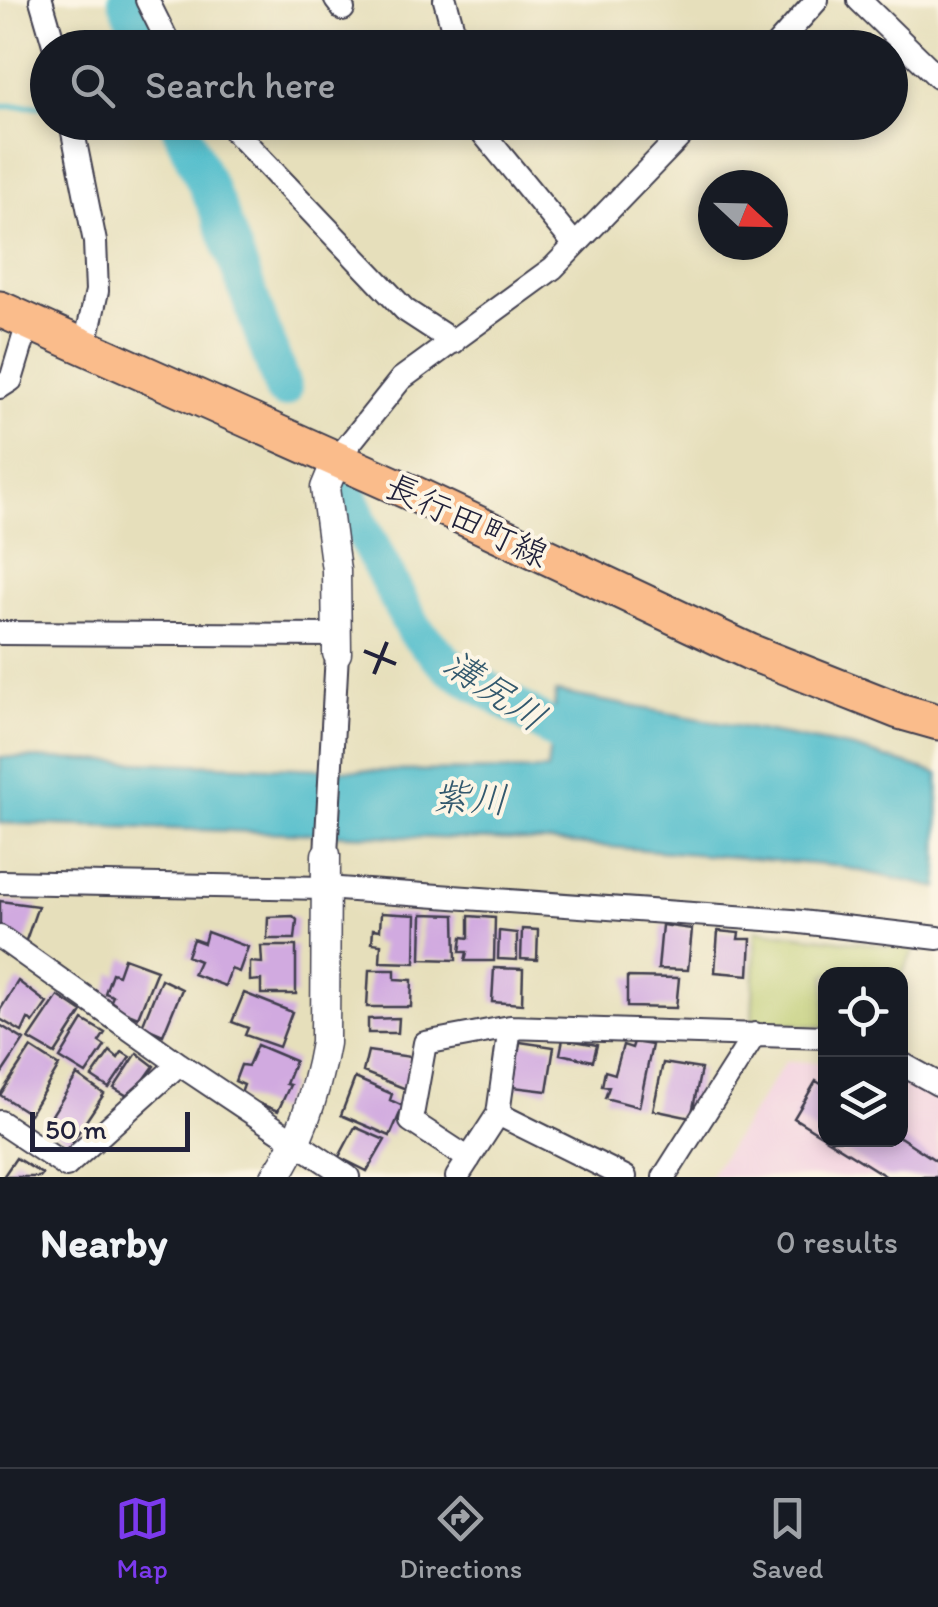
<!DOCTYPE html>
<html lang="en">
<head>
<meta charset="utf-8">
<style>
	:root { --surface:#171b24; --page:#20242c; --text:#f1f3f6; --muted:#9ea1a6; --line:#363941; --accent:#7c3aed }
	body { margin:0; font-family:Itim,"Klee One",sans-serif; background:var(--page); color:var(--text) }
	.controls { position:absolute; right:30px; bottom:30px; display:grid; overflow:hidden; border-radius:20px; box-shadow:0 5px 15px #0003 }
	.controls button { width:90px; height:90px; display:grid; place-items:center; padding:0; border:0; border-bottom:2px solid var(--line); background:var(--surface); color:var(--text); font:50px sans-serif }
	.compass { position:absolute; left:698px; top:170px; width:90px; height:90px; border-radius:50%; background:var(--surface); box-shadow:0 5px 15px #0003; rotate:112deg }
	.scale { position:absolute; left:30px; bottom:25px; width:160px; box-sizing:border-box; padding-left:10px; border:5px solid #22223b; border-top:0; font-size:28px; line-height:35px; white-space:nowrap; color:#22223b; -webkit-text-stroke:8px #fcf5e5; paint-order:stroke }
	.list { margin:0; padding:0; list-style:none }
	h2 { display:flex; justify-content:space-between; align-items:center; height:130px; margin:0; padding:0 40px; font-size:42px }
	h2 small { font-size:32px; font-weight:400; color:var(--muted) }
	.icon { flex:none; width:55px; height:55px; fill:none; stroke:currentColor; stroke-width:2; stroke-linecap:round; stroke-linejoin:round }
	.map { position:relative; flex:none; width:938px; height:1177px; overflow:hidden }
	.search { position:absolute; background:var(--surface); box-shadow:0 5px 15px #0003; left:30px; right:30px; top:30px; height:110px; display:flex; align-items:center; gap:25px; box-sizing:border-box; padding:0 35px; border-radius:55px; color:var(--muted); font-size:38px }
	.sheet { height:290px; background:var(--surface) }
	nav { display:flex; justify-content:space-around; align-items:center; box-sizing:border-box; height:140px; border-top:2px solid var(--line); background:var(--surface); font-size:28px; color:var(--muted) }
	nav a { display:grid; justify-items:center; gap:5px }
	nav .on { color:var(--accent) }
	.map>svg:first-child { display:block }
</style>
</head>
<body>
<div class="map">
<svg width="938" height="1177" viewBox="0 0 938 1177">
	<rect width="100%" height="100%" fill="#fcf5e5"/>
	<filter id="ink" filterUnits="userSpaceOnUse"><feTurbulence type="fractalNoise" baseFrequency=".01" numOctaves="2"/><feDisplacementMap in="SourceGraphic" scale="20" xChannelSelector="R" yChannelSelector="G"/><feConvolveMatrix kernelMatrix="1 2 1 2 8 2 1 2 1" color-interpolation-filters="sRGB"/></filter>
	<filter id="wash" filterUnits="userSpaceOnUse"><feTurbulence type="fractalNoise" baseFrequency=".0048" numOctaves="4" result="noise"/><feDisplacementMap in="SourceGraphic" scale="40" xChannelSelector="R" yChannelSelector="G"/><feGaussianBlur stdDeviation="2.25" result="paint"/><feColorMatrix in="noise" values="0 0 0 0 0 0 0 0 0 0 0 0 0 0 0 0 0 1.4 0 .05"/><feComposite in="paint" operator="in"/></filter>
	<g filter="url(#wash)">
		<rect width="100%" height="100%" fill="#e6dfbb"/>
		<!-- built -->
		<path fill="#f2cfe1" d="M785 1062H825L826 1140H900L901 1078 938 1099V1177H709Z"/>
		<!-- green -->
		<path fill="#bac96c" stroke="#6e7654" stroke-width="2.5" d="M756 930 914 949 901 977 900 974H826L825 1027 752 1022Z"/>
		<!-- water -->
		<path fill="#52becc" stroke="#3a7084" stroke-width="2.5" d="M556 692 854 748 938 774V888L838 866 550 842 0 823V757L375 771 547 770Z"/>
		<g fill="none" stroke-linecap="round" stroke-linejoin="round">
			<!-- stream -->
			<path stroke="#52becc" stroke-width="6" d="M0 106H48"/>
			<!-- river -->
			<path stroke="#52becc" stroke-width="38" d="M127 0 146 48
				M178 122 219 212 283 389
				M348 493 360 525 414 630 449 666 567 738 591 759"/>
		</g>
		<g id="blocks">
			<!-- building -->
			<path fill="#d1aae0" d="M0 901 38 906 24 946 0 933Z
				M381 913 416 915 415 963 380 962 381 944 372 943 373 929 380 930Z
				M422 914 455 915 456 960 421 959Z
				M293 916 297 920 295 939H267L268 917Z
				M469 916 495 918 494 961H465L467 952H460L462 937 469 938Z
				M662 925 692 929 688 970 658 969Z
				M522 929 538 930 537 960 521 959Z
				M499 931 517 933V960L498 959Z
				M718 931 739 933 738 939H751L749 975 715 972Z
				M207 932 248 947 239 972 231 969 225 986 193 974 199 961 187 956 193 939 204 943Z
				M261 946H296V994H261V980L250 981V962L262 963Z
				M124 958 157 970 138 1017 109 1005 113 996 105 993 112 973 118 975Z
				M494 968 523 969 522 1004 492 1002Z
				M369 970H395V979L412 980 411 1007H367Z
				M627 977 679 978 676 1008 627 1007Z
				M161 979 182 989 163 1035 142 1026Z
				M18 981 47 1003 33 1023 28 1019 22 1032 0 1019V1010Z
				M244 993 292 1012 279 1047 245 1035 248 1028 232 1022Z
				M58 996 82 1012 55 1054 29 1039Z
				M399 1018 398 1033H368V1019Z
				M83 1020 105 1033 99 1042 105 1046 86 1074 60 1058Z
				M0 1025 24 1040 0 1076Z
				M563 1039 597 1045 593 1061 560 1054Z
				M520 1042 554 1047 547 1091 513 1087Z
				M634 1042 652 1045 639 1107 605 1098 609 1087 602 1086 605 1071 615 1074 623 1045 632 1048Z
				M257 1045 295 1061 286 1084 290 1085 278 1111 240 1096 244 1085 235 1081 241 1065 248 1066Z
				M31 1048 59 1066 30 1114 0 1095Z
				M110 1051 118 1058 122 1052 130 1057 109 1088 92 1077Z
				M368 1051 411 1057 406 1089 363 1072Z
				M137 1053 154 1066 131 1098 114 1088Z
				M663 1063 701 1069 691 1118 653 1110Z
				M77 1075 104 1094 72 1142 45 1126Z
				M355 1078 392 1094 390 1100 403 1106 390 1136 341 1115Z
				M816 1081 826 1087V1138L794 1118Z
				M355 1127 385 1140 367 1171 339 1157Z
				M900 1137 938 1162V1177H887L828 1140Z
				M16 1158 42 1174 40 1177H3Z"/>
		</g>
	</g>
	<g filter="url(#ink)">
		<use href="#blocks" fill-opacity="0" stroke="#3f3e4e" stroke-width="2.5"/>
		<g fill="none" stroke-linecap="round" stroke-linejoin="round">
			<defs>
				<path id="minor" d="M41 0 55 48
					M147 0 171 48
					M336 0 343 9
					M445 0 458 48
					M859 0 938 77
					M774 48 817 0
					M71 122 95 242 97 291 85 345
					M226 122 405 310 454 342
					M479 122 482 132 575 245
					M0 387 11 380 29 320
					M337 459 401 379 553 268 694 122
					M0 633 338 635
					M326 855 337 653
					M0 882 325 888 792 921 938 938
					M0 937 179 1064 348 1177
					M900 1063 938 1084
					M498 1114 625 1177
					M0 1122 66 1166 179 1064
					M469 1159 411 1121 425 1043 510 1027 826 1037
					M457 1177 498 1114 510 1027
					M664 1177 755 1034"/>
				<path id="tertiary" d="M337 459 325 488 336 570 337 653
					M275 1177C302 1138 317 1089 325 1043L326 855"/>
				<path id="primary" d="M0 309 412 493 750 652 899 711 938 722"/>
			</defs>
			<!-- minor casing -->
			<use href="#minor" stroke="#3f3e4e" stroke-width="26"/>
			<!-- tertiary casing -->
			<use href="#tertiary" stroke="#3f3e4e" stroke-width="31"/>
			<!-- primary casing -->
			<use href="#primary" stroke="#3f3e4e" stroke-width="39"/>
			<!-- minor -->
			<use href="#minor" stroke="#fff" stroke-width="22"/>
			<!-- tertiary -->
			<use href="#tertiary" stroke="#fff" stroke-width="28"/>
			<!-- primary -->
			<use href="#primary" stroke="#fabc8b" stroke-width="35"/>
		</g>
	</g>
	<!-- ticks -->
	<path fill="none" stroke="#22223b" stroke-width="4" d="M364 651 396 664M374 674 387 642"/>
	<g text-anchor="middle" stroke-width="8" stroke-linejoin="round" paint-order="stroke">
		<!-- street labels -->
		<g font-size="35" fill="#22223b" stroke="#fcf5e5">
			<text transform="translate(467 520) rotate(25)" y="12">長行田町線</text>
		</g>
		<!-- water labels -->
		<g font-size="38" font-style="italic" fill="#33596e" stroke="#fcf5e5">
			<text transform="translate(495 690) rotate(34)" y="13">溝尻川</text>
			<text transform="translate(470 798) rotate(3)" y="13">紫川</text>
		</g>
	</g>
</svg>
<div class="controls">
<button><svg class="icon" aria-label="locate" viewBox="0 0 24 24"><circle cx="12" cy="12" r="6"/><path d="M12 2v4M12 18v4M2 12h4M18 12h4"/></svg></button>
<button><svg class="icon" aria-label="layers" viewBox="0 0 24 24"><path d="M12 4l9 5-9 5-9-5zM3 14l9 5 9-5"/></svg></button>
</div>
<svg class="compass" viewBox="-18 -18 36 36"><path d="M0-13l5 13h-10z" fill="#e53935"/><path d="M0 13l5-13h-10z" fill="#9ea1a6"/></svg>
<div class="scale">50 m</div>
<div class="search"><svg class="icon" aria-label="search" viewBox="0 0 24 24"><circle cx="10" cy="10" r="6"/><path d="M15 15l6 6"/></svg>Search here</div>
</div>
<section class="sheet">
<h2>Nearby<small>0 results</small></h2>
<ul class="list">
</ul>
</section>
<nav>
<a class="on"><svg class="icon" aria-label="map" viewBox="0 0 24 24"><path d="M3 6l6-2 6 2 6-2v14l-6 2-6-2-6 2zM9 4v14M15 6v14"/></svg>Map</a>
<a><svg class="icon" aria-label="directions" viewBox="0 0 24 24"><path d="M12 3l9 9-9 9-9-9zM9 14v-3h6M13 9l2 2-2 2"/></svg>Directions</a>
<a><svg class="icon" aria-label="saved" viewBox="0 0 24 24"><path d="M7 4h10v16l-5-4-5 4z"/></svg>Saved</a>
</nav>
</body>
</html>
